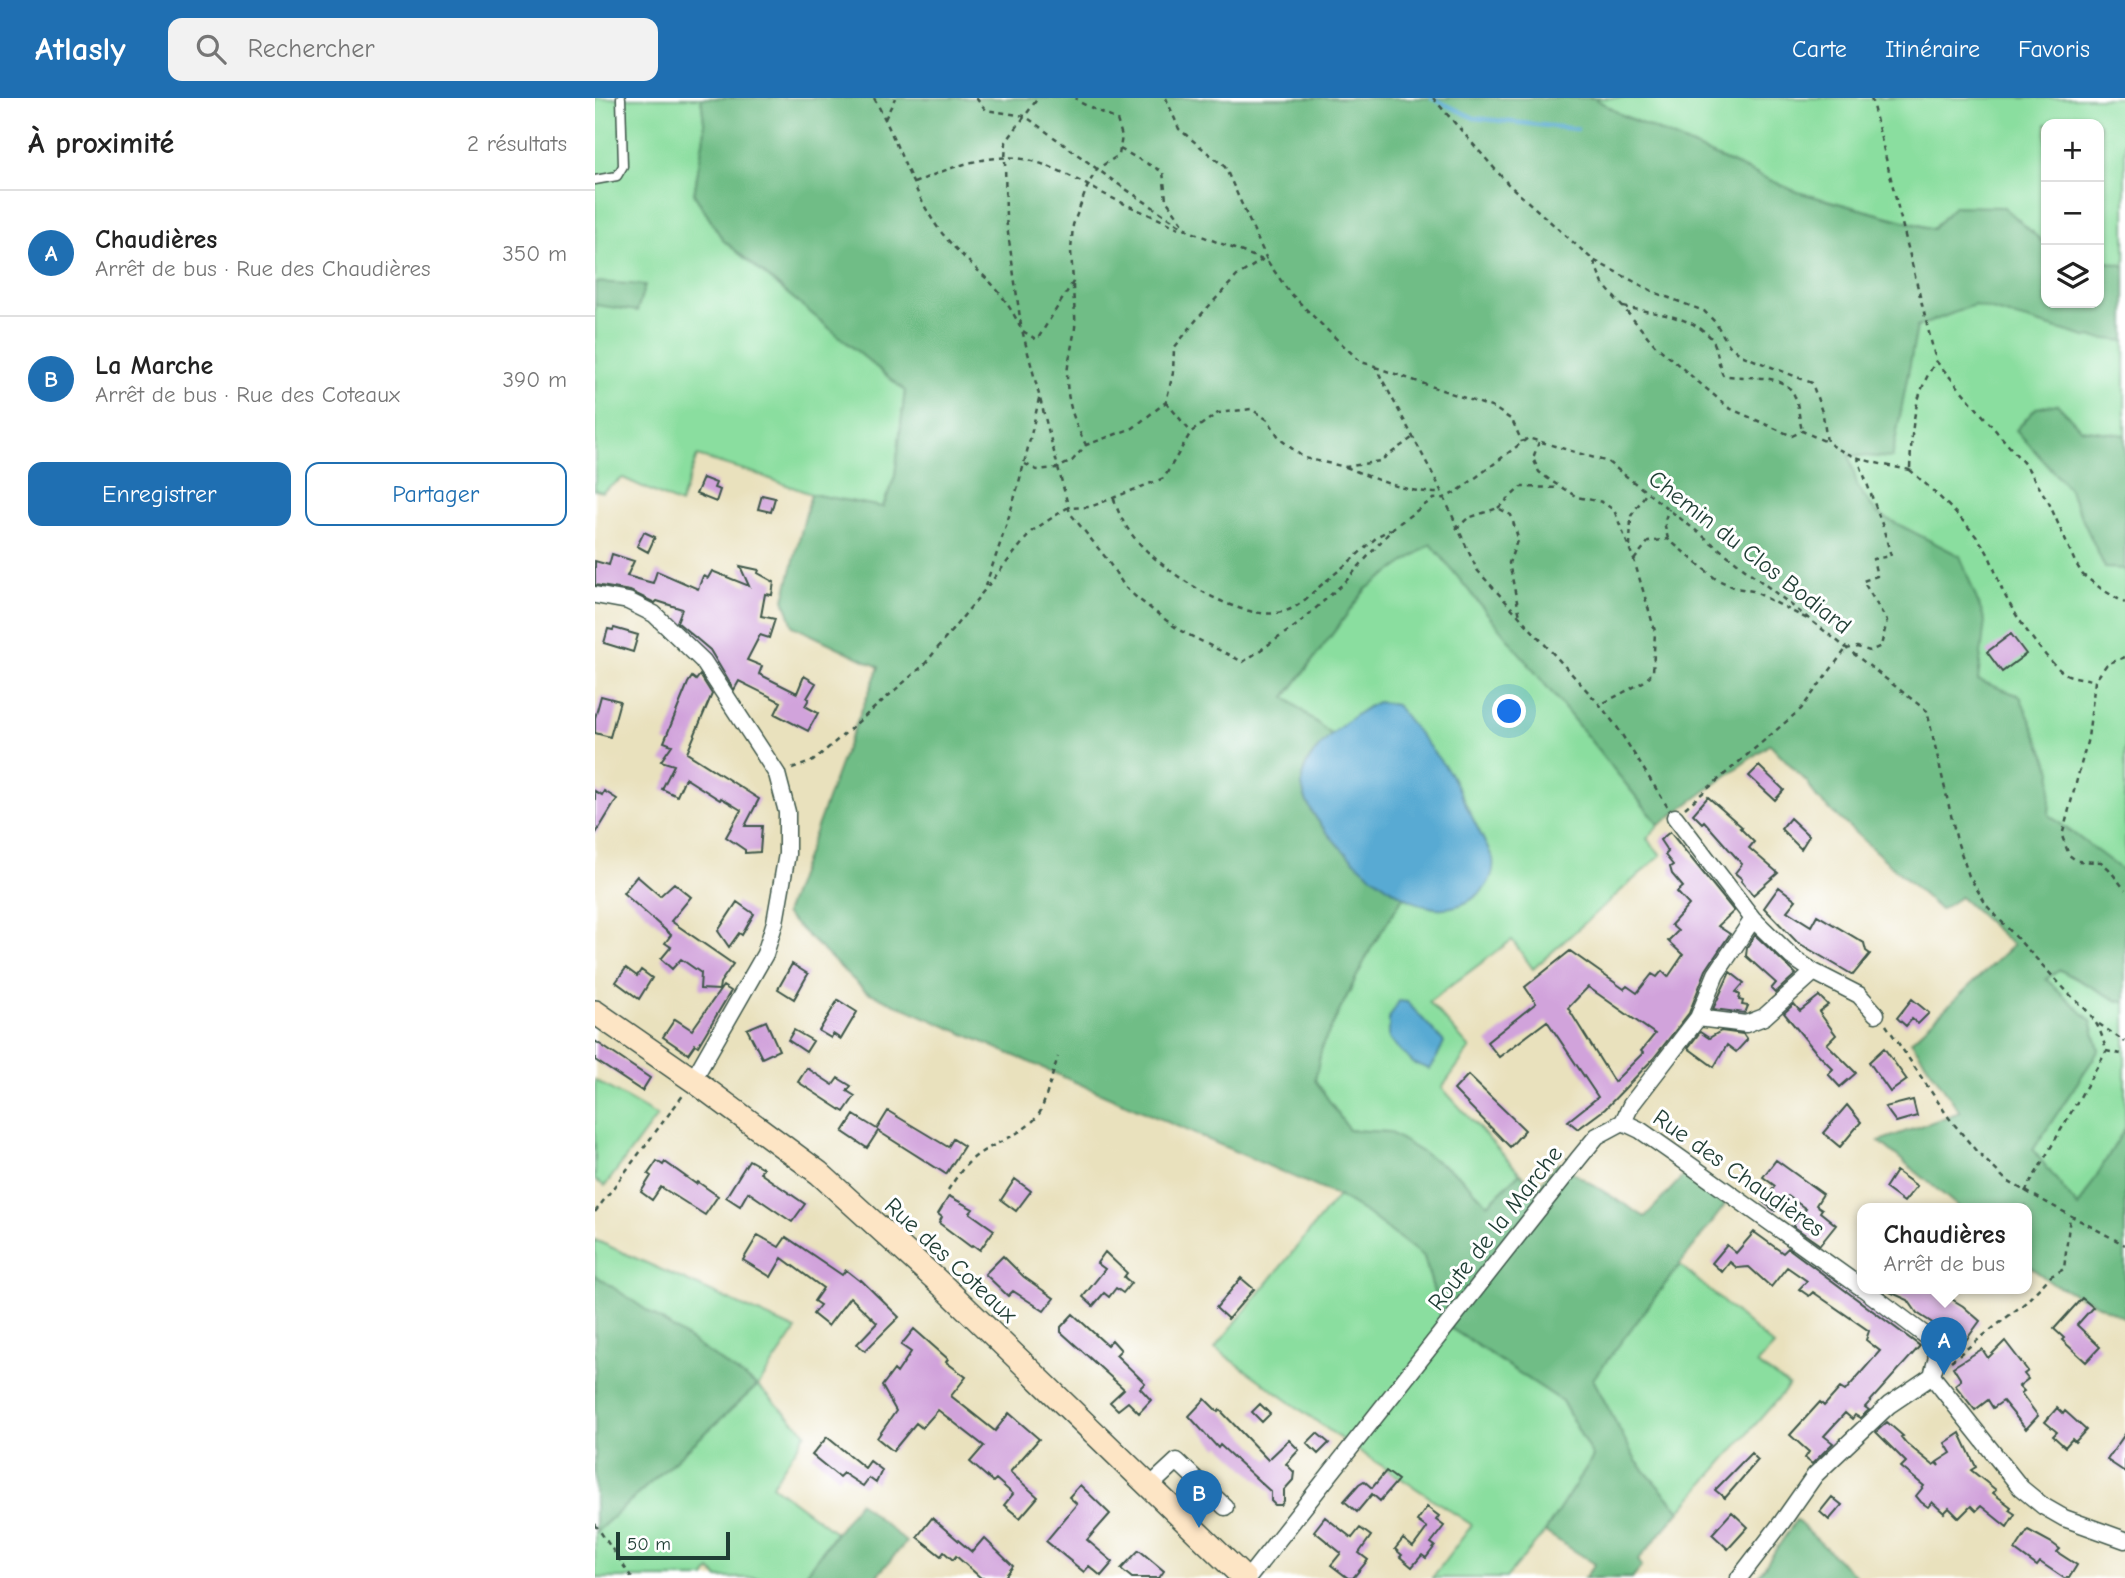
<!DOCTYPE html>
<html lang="fr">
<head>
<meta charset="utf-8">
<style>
	:root { --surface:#fff; --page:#f2f2f2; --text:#222; --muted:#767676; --line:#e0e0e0; --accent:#1f6fb2 }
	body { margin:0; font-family:"Comic Neue",sans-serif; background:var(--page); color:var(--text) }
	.controls { position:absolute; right:21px; top:21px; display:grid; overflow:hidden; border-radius:14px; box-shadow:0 2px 5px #0004 }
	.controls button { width:63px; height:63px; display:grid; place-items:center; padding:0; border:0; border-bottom:2px solid var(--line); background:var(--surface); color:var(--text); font:35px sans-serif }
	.scale { position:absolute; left:21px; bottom:18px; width:114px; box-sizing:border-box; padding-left:7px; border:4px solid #1f3d34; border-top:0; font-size:19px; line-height:24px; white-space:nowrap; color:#1f3d34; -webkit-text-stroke:5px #fff; paint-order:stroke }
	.you { position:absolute; left:915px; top:614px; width:24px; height:24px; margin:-18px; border:5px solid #fff; border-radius:50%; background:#1a73e8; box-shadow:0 0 0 10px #1a73e833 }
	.badge { display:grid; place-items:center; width:46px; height:46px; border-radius:50%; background:var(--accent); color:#fff; font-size:23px; font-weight:700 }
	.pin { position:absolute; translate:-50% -58px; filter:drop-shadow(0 2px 4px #0008) }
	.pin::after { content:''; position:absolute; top:37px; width:24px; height:21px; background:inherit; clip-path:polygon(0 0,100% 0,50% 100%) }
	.popup { position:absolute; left:1262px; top:1105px; width:175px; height:91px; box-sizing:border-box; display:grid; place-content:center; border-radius:14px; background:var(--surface); filter:drop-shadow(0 2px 5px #0005); font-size:23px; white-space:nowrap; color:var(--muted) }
	.popup b { font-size:26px; color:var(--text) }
	.popup::after { content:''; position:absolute; left:50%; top:100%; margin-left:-14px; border:14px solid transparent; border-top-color:var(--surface) }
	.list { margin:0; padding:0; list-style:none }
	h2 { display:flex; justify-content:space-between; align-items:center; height:91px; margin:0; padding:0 28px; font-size:30px }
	h2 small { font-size:23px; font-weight:400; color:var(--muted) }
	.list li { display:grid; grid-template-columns:46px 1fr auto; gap:21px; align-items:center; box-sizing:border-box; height:126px; padding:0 28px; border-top:2px solid var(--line) }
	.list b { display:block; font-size:26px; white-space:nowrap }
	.list p { margin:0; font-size:23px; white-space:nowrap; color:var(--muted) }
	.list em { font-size:23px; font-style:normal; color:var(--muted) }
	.actions { display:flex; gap:14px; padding:21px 28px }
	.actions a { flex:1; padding:16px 0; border:2px solid var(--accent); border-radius:14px; text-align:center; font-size:24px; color:var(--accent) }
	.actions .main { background:var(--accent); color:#fff }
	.icon { flex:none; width:38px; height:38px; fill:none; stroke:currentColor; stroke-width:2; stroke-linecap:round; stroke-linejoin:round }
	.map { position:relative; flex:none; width:1530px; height:1480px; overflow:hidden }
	header { display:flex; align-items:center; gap:42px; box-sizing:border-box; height:98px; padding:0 35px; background:var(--accent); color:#fff }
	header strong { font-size:33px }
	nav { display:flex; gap:38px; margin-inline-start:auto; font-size:24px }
	.search { width:490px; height:63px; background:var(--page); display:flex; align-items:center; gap:18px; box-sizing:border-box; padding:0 24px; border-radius:14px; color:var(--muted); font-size:26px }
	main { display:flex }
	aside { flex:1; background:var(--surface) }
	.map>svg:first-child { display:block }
</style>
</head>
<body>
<header>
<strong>Atlasly</strong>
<div class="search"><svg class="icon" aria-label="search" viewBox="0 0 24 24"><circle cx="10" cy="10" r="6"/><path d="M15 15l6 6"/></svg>Rechercher</div>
<nav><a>Carte</a><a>Itinéraire</a><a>Favoris</a></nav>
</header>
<main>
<aside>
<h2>À proximité<small>2 résultats</small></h2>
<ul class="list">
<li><span class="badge">A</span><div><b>Chaudières</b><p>Arrêt de bus · Rue des Chaudières</p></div><em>350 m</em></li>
<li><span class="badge">B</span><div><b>La Marche</b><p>Arrêt de bus · Rue des Coteaux</p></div><em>390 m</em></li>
</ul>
<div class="actions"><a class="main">Enregistrer</a><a>Partager</a></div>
</aside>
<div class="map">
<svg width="1530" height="1480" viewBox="0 0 1530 1480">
	<rect width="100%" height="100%" fill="#fff"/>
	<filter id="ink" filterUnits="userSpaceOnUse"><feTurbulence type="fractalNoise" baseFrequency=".0143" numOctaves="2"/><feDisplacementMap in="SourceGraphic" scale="14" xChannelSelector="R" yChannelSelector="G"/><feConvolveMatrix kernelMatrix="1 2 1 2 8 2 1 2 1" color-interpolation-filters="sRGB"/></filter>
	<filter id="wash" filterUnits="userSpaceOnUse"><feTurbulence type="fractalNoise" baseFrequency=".00686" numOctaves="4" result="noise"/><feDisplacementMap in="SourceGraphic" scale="28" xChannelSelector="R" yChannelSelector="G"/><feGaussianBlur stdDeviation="1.57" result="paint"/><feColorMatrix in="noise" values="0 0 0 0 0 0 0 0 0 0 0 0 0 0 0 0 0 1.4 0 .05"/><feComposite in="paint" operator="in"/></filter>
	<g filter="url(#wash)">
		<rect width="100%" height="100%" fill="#e9e1bd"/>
		<!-- green -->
		<path fill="#8ade9f" stroke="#548e6a" stroke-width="2" d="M0 0H106L110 32 99 96 128 142 310 292 300 378 287 410 216 396 159 375 102 358 85 406 28 380 7 394 0 392Z
			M999 0H1530V168L1504 162V26H1451V147L1409 109 1339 131 1202 94 1027 17Z
			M1354 157 1451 205H1504L1530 183V1117L1483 1110 1438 1052 1437 830 1190 459Z
			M836 445 1064 727 1052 741 1066 757 938 871 917 842 834 904 875 950 847 990 925 1075 893 1106 863 1077 794 1034 754 1032 720 982 727 948 775 852 808 799 840 810 898 761 855 675 774 608 737 637 690 600 771 491Z
			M0 982 62 1018 10 1088 0 1082Z
			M743 1098 773 1116 829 1159 848 1225 967 1303 998 1359 950 1434 911 1480H837L877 1427 746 1341 620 1250Z
			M0 1142 201 1232 163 1288 211 1335 177 1387 240 1434 208 1480H124L115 1472 110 1480H0V1435L162 1288 0 1177Z
			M1085 1167 1179 1248 1162 1266 1194 1288 1085 1413 1041 1363 997 1281Z"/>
		<!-- forest -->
		<path fill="#6fbd86" stroke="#477d5d" stroke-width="2" d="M106 0H999L1027 17 1202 94 1338 131 1359 108 1409 109 1451 147V205H1504V162L1530 168V243L1491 239 1379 207 1322 229 1297 360 1254 357 1263 390 1283 416 1365 458 1390 523 1383 582 1425 598 1457 673 1454 717 1530 774V904L1523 903 1465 872 1451 881 1496 923 1504 952 1438 1052 1483 1109 1530 1030V1220L1455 1184 1431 1165V1111H1366L1284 1043 1365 1014 1316 943 1418 847 1365 799 1345 812 1221 699 1213 685 1175 646 1064 727 836 446 771 491 690 599 737 637C727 647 714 657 709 671 694 716 775 778 808 799L775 852 727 948 720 982 754 1032 794 1034 863 1077 893 1106 925 1075 942 1092 961 1064 1050 1119 1090 1076 1130 1107 998 1281 1041 1363 1085 1413 1043 1462 1047 1468 1037 1480H989L1000 1466 950 1434 998 1359 967 1303 848 1225 829 1159 773 1116 743 1098 270 893 190 816 248 658 284 569 198 528 189 501 216 396 288 409 300 378 310 293 128 142 99 96 110 32Z
			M0 184 50 187 42 213 0 207Z
			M1462 306 1486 331 1530 337V471L1510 470 1473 390 1421 332 1441 310Z
			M0 1177 162 1288 0 1435Z
			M264 1404 311 1444 280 1480H208Z
			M1201 1422 1263 1480H1162Z"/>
		<!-- water -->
		<path fill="#58aad3" stroke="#3c7484" stroke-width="2" d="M783 604 801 607 855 675 898 761C902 791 869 813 841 810 799 807 706 726 707 683 707 656 759 614 783 604Z
			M804 903 812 904 849 944 842 959 834 971 818 965 794 941V920Z"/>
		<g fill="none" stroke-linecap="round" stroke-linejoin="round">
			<!-- stream -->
			<path stroke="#58aad3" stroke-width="4.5" d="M837 0 879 20 982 31"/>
		</g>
		<g id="blocks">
			<!-- building -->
			<path fill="#d1a3db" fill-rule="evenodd" d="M108 380 121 385 119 390 125 392 121 404 101 396Z
				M167 397 180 400 176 414 163 411Z
				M49 434 60 439 53 454 42 448Z
				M17 456 39 463 32 478 58 485 62 473 103 491 108 478 113 480 117 473 154 488 145 468 164 472 163 475 179 484 177 497 170 496 166 518 180 521 174 540 165 537 152 562 167 568 164 576 202 595 209 578 221 585 212 600 214 601 210 608 223 615 213 633 180 616 186 604 144 583 139 592 115 552 82 524 87 511 62 503 60 505 35 493 0 487V463L14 467Z
				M19 530 43 537 38 554 9 545 13 531 18 532Z
				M1416 536 1431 556 1407 574 1392 554Z
				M105 577 117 596 92 655 164 701 150 728H167L165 754 150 755V752L131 739 146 712 126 700 125 702 90 680 82 698 67 691 79 667 66 663 77 647 69 644 93 585 97 579 101 582Z
				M6 598 25 603 15 639 0 635V620Z
				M1164 668 1189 692 1180 702 1154 678Z
				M0 693 7 697 9 693 22 701 0 737Z
				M1113 699 1147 729 1145 730 1159 744 1154 750 1183 775 1158 797 1146 783 1147 781 1140 775 1147 766 1109 723 1107 725 1098 716Z
				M1195 720 1214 738 1206 751 1186 731Z
				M1075 734 1139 813 1123 828 1135 836 1111 872 1094 915 1058 961 1010 1011 983 1031 973 1023 1003 999 952 923 904 959 892 944 941 905 930 889 975 853 1029 891 1032 888 1042 895 1057 876 1062 879 1067 873 1073 879 1088 857 1073 843 1083 833 1076 827 1094 807 1082 794 1088 789 1077 776 1075 769 1078 767 1070 757 1073 754 1065 742ZM993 889 1060 936 1046 953 1048 955 1019 984 973 910Z
				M42 778 65 798 79 785 96 799 76 823 138 866 125 885 124 892 105 891 106 875 86 861 77 871 66 861 76 849 70 845 76 837 28 795Z
				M1184 789 1201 802 1192 813 1216 828 1222 817 1269 845 1271 853 1275 856 1258 877 1202 844 1169 810Z
				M142 804 159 816 147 837 144 835 134 849 123 833Z
				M1160 837 1201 876 1180 895 1176 891 1181 885 1151 858 1152 849Z
				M197 866 213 876 199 901 183 891Z
				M31 870 42 878 46 872 57 880 44 901 21 884Z
				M1135 874 1149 885 1141 894 1145 897 1144 902 1148 903 1147 907 1153 908 1150 915 1118 911Z
				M128 888 136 893 103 948 100 946 93 956 68 939 80 921 97 932Z
				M1224 898 1233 907 1224 914 1241 937 1232 946 1261 975 1245 989 1233 976 1238 971 1220 953 1189 915 1199 906 1205 913Z
				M1317 901 1334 915 1323 926 1317 921 1311 928 1302 920Z
				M243 902 262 914 246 941 238 936 236 940 224 933Z
				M171 923 184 952 167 960 152 931Z
				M199 932 218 943 211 954 193 942Z
				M1126 933 1148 936 1152 942 1141 954 1132 947 1119 969 1093 950 1105 934 1114 940Z
				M0 943 55 980 47 993 0 962Z
				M1289 950 1312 982 1295 994 1274 964Z
				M212 970 238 987 243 980 256 988 252 993 260 998 249 1014 203 984Z
				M873 977 930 1032 915 1049 859 992Z
				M1318 1002 1322 1018 1301 1024 1290 1009Z
				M1252 1007 1266 1024 1245 1049 1228 1035Z
				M293 1013 353 1049 358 1041 369 1048 351 1076 283 1033 272 1050 248 1034 259 1017 282 1031Z
				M154 1062 168 1070 165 1075 210 1106 197 1124 153 1094 145 1108 131 1099Z
				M1181 1062 1228 1096 1221 1107 1227 1111 1225 1114 1241 1127 1225 1147 1198 1128 1211 1111 1193 1098 1180 1113 1168 1104 1180 1088 1168 1079Z
				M62 1063 68 1067 70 1064 101 1086 103 1084 123 1098 110 1117 66 1089 57 1102 46 1094 56 1078 53 1076Z
				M1301 1073 1322 1088 1309 1104 1290 1090Z
				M420 1081 436 1093 421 1113 406 1102Z
				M354 1098 378 1111 375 1115 399 1132 385 1152 378 1147 376 1149 344 1125 347 1119 343 1116Z
				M1159 1134 1188 1155 1193 1150 1325 1248 1270 1309 1274 1312 1265 1320 1260 1317 1257 1321 1250 1315 1229 1338 1238 1345 1217 1366 1210 1360 1214 1354 1195 1337 1225 1304 1229 1308 1245 1290 1250 1293 1285 1253 1271 1242 1274 1233 1218 1194 1214 1198 1204 1191 1212 1183 1192 1169 1176 1189 1154 1169 1142 1170 1135 1164 1127 1174 1117 1165 1132 1147 1141 1155Z
				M163 1137 184 1149 191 1139 247 1177 251 1172 265 1183 266 1182 304 1219 270 1253 262 1246 282 1225 255 1199 233 1228 218 1216 225 1207 219 1203 228 1190 187 1160 176 1179 148 1162Z
				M510 1154 532 1175 529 1179 536 1185 528 1195 521 1190 514 1199 509 1195 498 1208 488 1199 510 1171 502 1165Z
				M408 1158 429 1179 459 1200 449 1213 418 1193 413 1198 390 1176Z
				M646 1180 659 1191 633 1221 621 1210Z
				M1288 1191H1340L1368 1208 1385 1223 1369 1245 1322 1215 1313 1202Z
				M1487 1200 1498 1209 1482 1227 1505 1249 1491 1264 1467 1242 1469 1240 1459 1231Z
				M478 1216 512 1247 517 1242 526 1252 521 1257 550 1285 545 1290 556 1302 544 1315 533 1304 523 1312 515 1304 529 1291 466 1234V1229Z
				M319 1231 353 1261 351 1264 371 1279 356 1298 400 1333 414 1315 444 1341 415 1374 443 1399 425 1420 409 1407 418 1396 401 1381 398 1384 375 1364 389 1348 343 1312 327 1330 321 1325 298 1353 282 1340 301 1313 287 1288 299 1272 302 1275 316 1254 306 1247Z
				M1410 1243 1433 1273 1429 1276 1433 1281 1424 1288 1429 1293 1426 1295 1443 1318 1431 1331 1408 1303 1398 1310 1393 1302 1380 1312 1360 1287 1366 1282 1358 1269 1387 1251 1393 1260Z
				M610 1301 623 1314 625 1312 673 1362 694 1342 704 1352 691 1366 699 1374 698 1382 689 1392V1403L686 1407H680L676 1403V1394L625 1347 623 1350 594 1318Z
				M665 1306 675 1316 667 1324 657 1314Z
				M1462 1310 1468 1316 1470 1313 1491 1332 1480 1344 1477 1341 1470 1349 1458 1338 1462 1334 1450 1324Z
				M1292 1324 1308 1338 1306 1339 1311 1345 1338 1367 1341 1365 1344 1368 1342 1364 1356 1355 1350 1345 1365 1335 1381 1369 1376 1372 1401 1392 1398 1395 1416 1409 1414 1412 1420 1416 1412 1429 1386 1408 1381 1413 1376 1408 1364 1420 1354 1410 1349 1415 1337 1404 1333 1409 1326 1404 1321 1398 1329 1388 1306 1369 1311 1364 1281 1334Z
				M722 1335 734 1345 723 1356 712 1345Z
				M1530 1336V1374L1512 1362Z
				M232 1339 270 1370 275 1363 287 1372 281 1385 274 1380 268 1388 248 1375 244 1379 217 1357Z
				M1156 1355 1163 1362 1130 1400 1120 1392Z
				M791 1373 803 1382 785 1403 777 1396 762 1414 749 1403 764 1386 769 1383 777 1390Z
				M485 1387 515 1416 492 1442 518 1464 506 1478 494 1468 489 1474 451 1443 482 1406 474 1399Z
				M1237 1399 1247 1407 1234 1422 1225 1414Z
				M832 1409 844 1418 841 1422 849 1428 836 1445 840 1448 831 1460 827 1457 817 1469 805 1459 807 1457 800 1451 808 1441 818 1449 832 1430 822 1423Z
				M1137 1414 1153 1429 1133 1451 1117 1436Z
				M730 1419 757 1440 765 1430 776 1438 764 1455 773 1462 758 1480H753L736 1467 746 1455 719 1433Z
				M337 1420 377 1454 389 1440 418 1468 409 1480H386L361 1458 358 1462 349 1454 346 1458 322 1439Z
				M1433 1432 1457 1445 1465 1451 1462 1454 1482 1467 1474 1480H1469L1445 1464 1442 1468 1420 1452Z
				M544 1452 569 1473 564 1480H537L526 1471Z"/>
		</g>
	</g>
	<g filter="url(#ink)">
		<use href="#blocks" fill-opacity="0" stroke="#3d5649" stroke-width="2"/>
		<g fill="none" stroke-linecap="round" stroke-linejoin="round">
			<defs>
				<path id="lane" d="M0 82 22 78 28 68 26 0"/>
				<path id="street" d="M0 497 33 503 59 516 108 563 182 676 192 714V756L180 824 170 856 98 982
					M1080 719 1158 821 1197 859 1219 874 1264 897 1281 916
					M1103 920 1151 926 1169 919 1219 874
					M1028 1024 1045 1032 1085 1060 1267 1190
					M1269 1191 1338 1243 1342 1259 1337 1278
					M1337 1278 1426 1390 1448 1408 1469 1420 1530 1442
					M554 1389 582 1363 630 1409
					M653 1480 984 1060 1002 1038 1028 1024 1036 1007 1103 920 1121 876 1158 821
					M1144 1480 1187 1424 1220 1377 1294 1307 1337 1278"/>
				<path id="secondary" d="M0 914 98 982 224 1075 347 1187 649 1480"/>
			</defs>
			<!-- lane casing -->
			<use href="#lane" stroke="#3d5649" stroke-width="11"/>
			<!-- street casing -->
			<use href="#street" stroke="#3d5649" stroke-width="19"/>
			<!-- secondary casing -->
			<use href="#secondary" stroke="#3d5649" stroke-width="26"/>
			<!-- path -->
			<path stroke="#3d5649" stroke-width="2.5" stroke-dasharray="5 5" stroke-linecap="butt" d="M279 0C302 41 315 88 341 127 357 150 378 167 397 186 409 199 419 216 427 232L475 415 511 460 530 489 542 500 584 532 648 564 702 527 750 484 799 429 838 401 849 400 863 393 933 340 1013 364 1332 613 1362 743 1374 778 1392 808 1478 900C1497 915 1506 929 1511 953
				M381 0 391 12 430 18 520 84 594 133 673 164 694 194 731 231 766 264 780 268 842 384 882 472 1005 607 1022 629 1072 708
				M571 0 584 31 630 69 673 164
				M838 0 913 86 998 162 1061 195 1109 213 1120 224 1134 247 1146 257 1217 285 1228 317 1232 344C1258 362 1285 366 1315 372
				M1276 0 1341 263
				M290 21 300 0
				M525 51 568 74 571 102 592 131
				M319 85C351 71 387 57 422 60 454 64 483 83 511 97 535 109 560 119 584 130
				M999 164 1008 186 1060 247 1134 310 1197 338 1207 333 1232 344
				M478 187C478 202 481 215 480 230 478 243 475 255 473 268 469 296 478 322 491 347
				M1028 209C1056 215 1097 217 1116 240 1124 250 1122 266 1128 277 1151 282 1190 273 1200 299 1204 309 1204 322 1207 332
				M426 227 411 121 410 62 411 44 443 0
				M428 233 442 242 478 184 476 153 478 127 493 87 502 71 524 57 527 38 522 22 484 4 481 0
				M1341 263 1432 369 1454 405 1480 464 1488 477 1508 492 1530 505
				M780 269 899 310 917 322 927 344
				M571 304 595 333
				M944 344 938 360 944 374 956 383 982 399 1007 404 1019 412 1039 462 1060 533 1058 575 1048 584 1005 607
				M430 366 442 372 462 370 477 363 491 347 538 330 571 304 578 275 579 250 602 221 642 178 667 162
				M751 369C782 382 812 395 847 395
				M1315 370C1317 329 1318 299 1341 263
				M1315 372C1339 393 1371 423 1389 449 1397 461 1400 475 1406 489 1415 511 1449 561 1469 575 1477 580 1491 580 1500 583
				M519 401C524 418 533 434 546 447 573 476 645 525 687 514 705 510 716 495 730 484 748 469 766 454 783 438L796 431
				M903 410 926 389 965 390
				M861 431 873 420 903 410 916 417 923 440 914 465 925 518
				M1073 441 1069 424 1074 411
				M1035 448 1036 418 1052 394
				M1039 462 1053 444 1073 441 1121 481 1141 490 1158 493 1216 523
				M390 488C413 427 431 365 444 300
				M1251 551 1262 549 1275 553 1286 548 1292 523 1268 483 1282 478 1278 461 1296 458 1288 429 1263 361
				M1530 559 1512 566 1500 583 1493 640 1467 738 1474 757 1482 763 1506 764 1514 771 1530 792
				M197 671 218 663 329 567 437 433 472 410 495 409 569 380 596 334 623 315 656 311 673 322 685 341 709 360 751 369 785 363 817 340
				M1090 710 1206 611 1251 551
				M1504 926 1530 944
				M1291 927 1354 1020 1382 1054 1412 1083 1530 1147
				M1511 953 1530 957
				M353 1092C361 1080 369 1067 381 1058 400 1044 430 1036 444 1016 450 1006 458 973 463 959
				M1430 1094 1511 954
				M0 1114 89 996
				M1356 1263 1430 1205 1456 1178 1469 1171 1475 1118
				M0 1426 37 1480"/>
			<!-- lane -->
			<use href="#lane" stroke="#fff" stroke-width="8"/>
			<!-- street -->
			<use href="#street" stroke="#fff" stroke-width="16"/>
			<!-- secondary -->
			<use href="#secondary" stroke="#fde5c5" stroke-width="23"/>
		</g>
	</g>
	<g text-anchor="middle" stroke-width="6" stroke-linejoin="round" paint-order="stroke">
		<!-- street labels -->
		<g font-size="24" fill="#1f3d34" stroke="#fff">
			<text transform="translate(1155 454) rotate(38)" y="8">Chemin du Clos Bodiard</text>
			<text transform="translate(1144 1075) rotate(35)" y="8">Rue des Chaudières</text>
			<text transform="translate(900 1130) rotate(-52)" y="8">Route de la Marche</text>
			<text transform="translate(356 1162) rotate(43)" y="8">Rue des Coteaux</text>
		</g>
	</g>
</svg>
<div class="controls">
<button>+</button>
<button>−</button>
<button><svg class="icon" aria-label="layers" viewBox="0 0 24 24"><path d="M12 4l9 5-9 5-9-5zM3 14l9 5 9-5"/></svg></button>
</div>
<div class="scale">50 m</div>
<div class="you"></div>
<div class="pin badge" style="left:1349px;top:1277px">A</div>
<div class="popup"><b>Chaudières</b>Arrêt de bus</div>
<div class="pin badge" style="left:604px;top:1430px">B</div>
</div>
</main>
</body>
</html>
